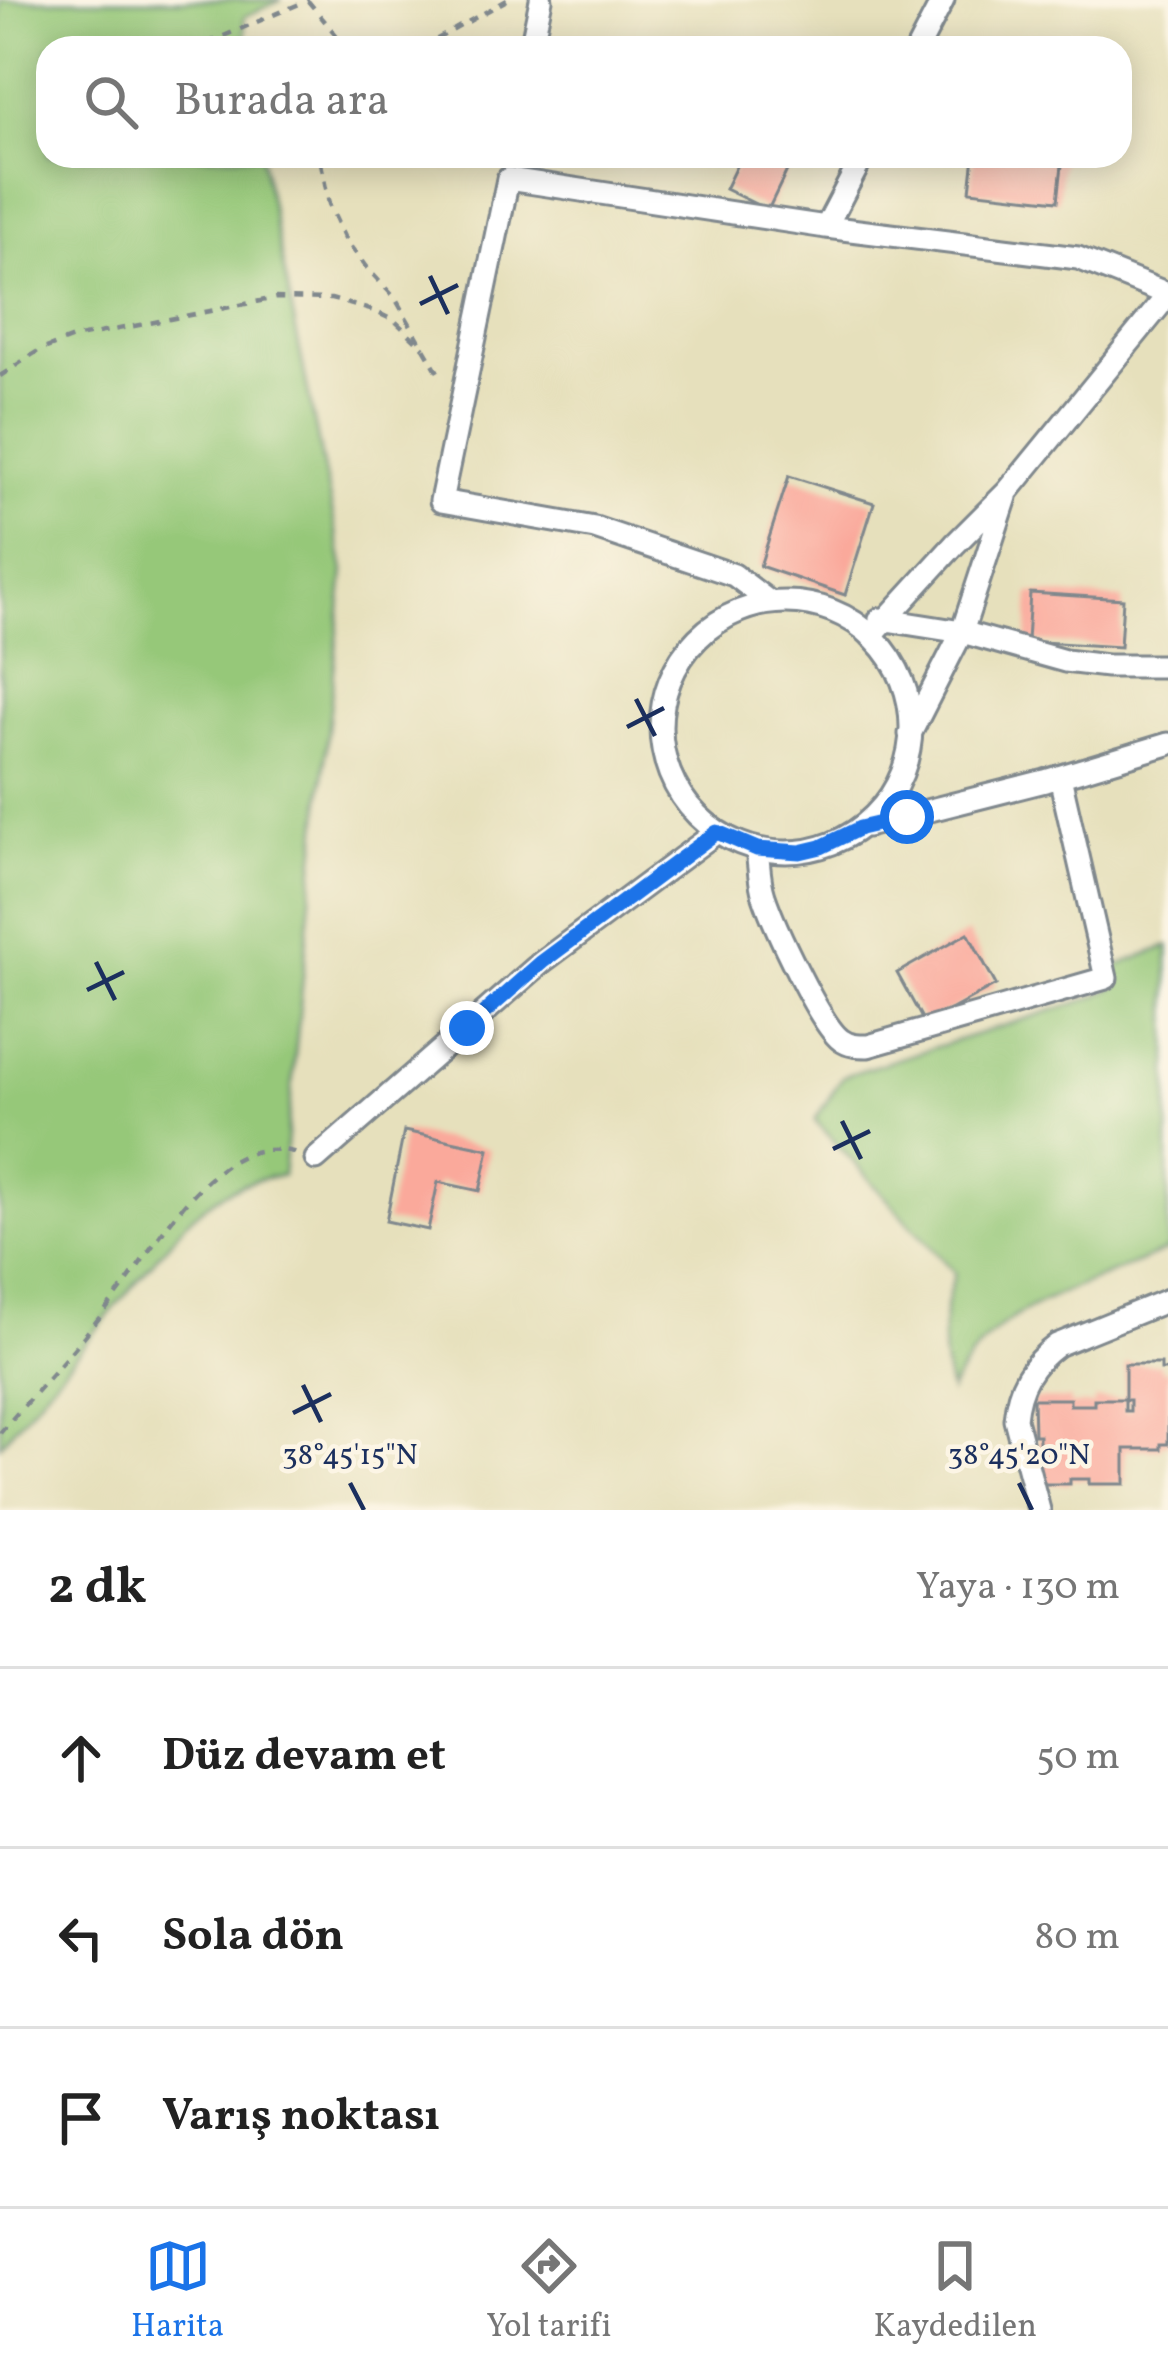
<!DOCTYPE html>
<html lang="tr">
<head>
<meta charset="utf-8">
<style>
	:root { --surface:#fff; --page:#f2f2f2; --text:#222; --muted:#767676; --line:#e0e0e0; --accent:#1a73e8 }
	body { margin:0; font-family:Vollkorn,serif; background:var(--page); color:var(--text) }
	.stop { position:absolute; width:36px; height:36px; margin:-27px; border:9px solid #1a73e8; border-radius:50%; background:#fff }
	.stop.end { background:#1a73e8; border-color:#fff; box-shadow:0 3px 12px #0008 }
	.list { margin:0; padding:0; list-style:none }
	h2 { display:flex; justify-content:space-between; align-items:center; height:156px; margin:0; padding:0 48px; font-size:51px }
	h2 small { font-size:39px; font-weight:400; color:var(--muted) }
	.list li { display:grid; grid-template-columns:78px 1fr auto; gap:36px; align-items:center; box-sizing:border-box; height:180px; padding:0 48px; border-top:3px solid var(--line) }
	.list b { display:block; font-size:45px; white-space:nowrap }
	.list em { font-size:39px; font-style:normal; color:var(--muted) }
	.icon { flex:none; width:66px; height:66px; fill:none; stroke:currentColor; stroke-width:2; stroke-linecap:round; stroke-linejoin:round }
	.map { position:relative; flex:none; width:1168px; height:1510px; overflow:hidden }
	.search { position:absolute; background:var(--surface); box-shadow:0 6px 30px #0003; left:36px; right:36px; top:36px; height:132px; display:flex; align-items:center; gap:30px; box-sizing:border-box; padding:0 42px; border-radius:36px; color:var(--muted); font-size:45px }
	.sheet { height:696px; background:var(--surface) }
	nav { display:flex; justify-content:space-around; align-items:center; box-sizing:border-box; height:168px; border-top:3px solid var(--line); background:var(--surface); font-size:33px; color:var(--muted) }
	nav a { display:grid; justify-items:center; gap:6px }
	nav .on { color:var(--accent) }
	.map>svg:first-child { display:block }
</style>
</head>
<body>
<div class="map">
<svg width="1168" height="1510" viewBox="0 0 1168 1510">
	<rect width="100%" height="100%" fill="#fcf5e5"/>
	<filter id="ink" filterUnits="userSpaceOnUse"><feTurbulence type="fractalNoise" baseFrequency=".00833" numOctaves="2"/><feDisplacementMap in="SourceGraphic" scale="24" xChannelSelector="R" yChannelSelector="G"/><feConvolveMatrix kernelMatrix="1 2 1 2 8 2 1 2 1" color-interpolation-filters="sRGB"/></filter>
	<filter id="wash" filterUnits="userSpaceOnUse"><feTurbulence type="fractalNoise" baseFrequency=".004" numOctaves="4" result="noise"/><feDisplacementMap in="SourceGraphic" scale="48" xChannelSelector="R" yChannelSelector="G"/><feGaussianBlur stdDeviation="2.7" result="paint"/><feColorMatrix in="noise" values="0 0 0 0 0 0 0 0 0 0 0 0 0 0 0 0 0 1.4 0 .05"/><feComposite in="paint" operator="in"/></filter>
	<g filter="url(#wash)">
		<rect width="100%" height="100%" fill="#e6e0bc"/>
		<!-- green -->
		<path fill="#96c879" stroke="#587c6c" stroke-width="3" d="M0 0H282L244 17 246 48H48V156H261L344 571 283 1175C244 1180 215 1194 187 1221L0 1445Z
			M1168 946V1250C1138 1262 1109 1274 1079 1286 1018 1311 981 1330 950 1391 939 1349 941 1314 955 1273L815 1120 843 1076 1092 998 1116 986V966Z"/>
		<g id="blocks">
			<!-- building -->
			<path fill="#faa99b" d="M741 156H794L768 210 725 189Z
				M974 156H1063L1058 201 970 191Z
				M789 476 874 503 845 595 760 566Z
				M1030 593 1123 599 1120 647 1027 641Z
				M968 933 996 985 925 1024 897 973Z
				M404 1131 489 1149 480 1191 438 1182 428 1230 386 1221Z
				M1125 1364H1161V1370H1168V1444H1161V1449H1125V1484H1089V1479H1070V1484H1034V1446H1039V1435H1034L1033 1399H1070V1405H1094V1399H1125V1411H1130V1400H1125Z"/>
		</g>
	</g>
	<g filter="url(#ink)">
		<use href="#blocks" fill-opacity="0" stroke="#80888d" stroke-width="3"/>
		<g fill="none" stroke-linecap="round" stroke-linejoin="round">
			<defs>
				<path id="minor" d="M531 48 541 0
					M918 48 943 0
					M826 227 863 156
					M661 727a125 125 0 1 1 250 0a125 125 0 1 1-250 0Z
					M771 603 734 575 595 528 441 501 508 179 826 227 1078 258 1168 294
					M880 619 962 632 1065 661 1107 666H1168
					M871 636 955 544 1008 491 1168 295
					M910 734 962 632 1006 497
					M867 826 1045 781 1168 744
					M757 849C759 864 759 882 764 896 773 923 820 1025 841 1040 849 1046 858 1046 868 1046L1106 978 1060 777
					M316 1159 542 962 717 832
					M1039 1510 1015 1419C1018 1386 1031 1364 1057 1345L1168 1300"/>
			</defs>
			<!-- minor casing -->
			<use href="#minor" stroke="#80888d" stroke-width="27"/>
			<!-- path -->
			<path stroke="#80888d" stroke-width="4.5" stroke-dasharray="9 9" stroke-linecap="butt" d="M308 1 347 48
				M207 43 309 0
				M421 48 507 0
				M321 163 329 204 345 239 366 267 395 298 442 379
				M0 376 38 351 73 338 276 298 331 299 374 311 395 321 424 348
				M0 1433C38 1389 78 1346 114 1299 149 1255 179 1198 227 1165 248 1150 272 1146 297 1153"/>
			<!-- minor -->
			<use href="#minor" stroke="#fff" stroke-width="21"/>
		</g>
	</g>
	<g fill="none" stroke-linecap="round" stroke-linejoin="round" filter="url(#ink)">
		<!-- route -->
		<path stroke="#1a73e8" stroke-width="15" d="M467 1028 542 962 717 832 757 849 800 852 821 847 860 828 907 817"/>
	</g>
	<!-- ticks -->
	<path fill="none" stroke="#1b2f5e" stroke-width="4.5" d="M430 276 448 314M420 304 458 285M636 699 655 736M627 727 664 708M96 962 115 1000M87 990 124 972M842 1121 861 1159M833 1149 870 1131M303 1385 321 1422M293 1413 331 1394M350 1483 364 1510M1019 1483 1032 1510"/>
	<g font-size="30" text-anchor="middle" fill="#1b2f5e" stroke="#fcf5e5" stroke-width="9" stroke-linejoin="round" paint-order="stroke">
		<text x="350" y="1464">38°45'15"N</text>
		<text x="1019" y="1464">38°45'20"N</text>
	</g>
</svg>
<div class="stop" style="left:907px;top:817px"></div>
<div class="stop end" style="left:467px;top:1028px"></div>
<div class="search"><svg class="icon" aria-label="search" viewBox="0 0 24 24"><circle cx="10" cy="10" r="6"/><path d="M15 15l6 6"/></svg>Burada ara</div>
</div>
<section class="sheet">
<h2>2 dk<small>Yaya · 130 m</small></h2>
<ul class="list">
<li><svg class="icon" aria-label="ahead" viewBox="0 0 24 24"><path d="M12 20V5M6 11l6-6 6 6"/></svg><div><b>Düz devam et</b></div><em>50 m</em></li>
<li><svg class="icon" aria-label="left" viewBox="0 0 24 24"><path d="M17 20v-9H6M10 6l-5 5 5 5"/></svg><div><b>Sola dön</b></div><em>80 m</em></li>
<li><svg class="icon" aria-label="arrive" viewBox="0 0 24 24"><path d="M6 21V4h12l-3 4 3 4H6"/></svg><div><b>Varış noktası</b></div></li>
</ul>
</section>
<nav>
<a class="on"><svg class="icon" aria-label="map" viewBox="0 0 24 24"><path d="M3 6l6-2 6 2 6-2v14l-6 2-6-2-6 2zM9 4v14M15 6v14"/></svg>Harita</a>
<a><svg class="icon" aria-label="directions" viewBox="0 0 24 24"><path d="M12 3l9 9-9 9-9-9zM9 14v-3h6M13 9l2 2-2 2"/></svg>Yol tarifi</a>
<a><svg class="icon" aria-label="saved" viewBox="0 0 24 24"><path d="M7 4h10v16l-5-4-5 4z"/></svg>Kaydedilen</a>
</nav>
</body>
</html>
